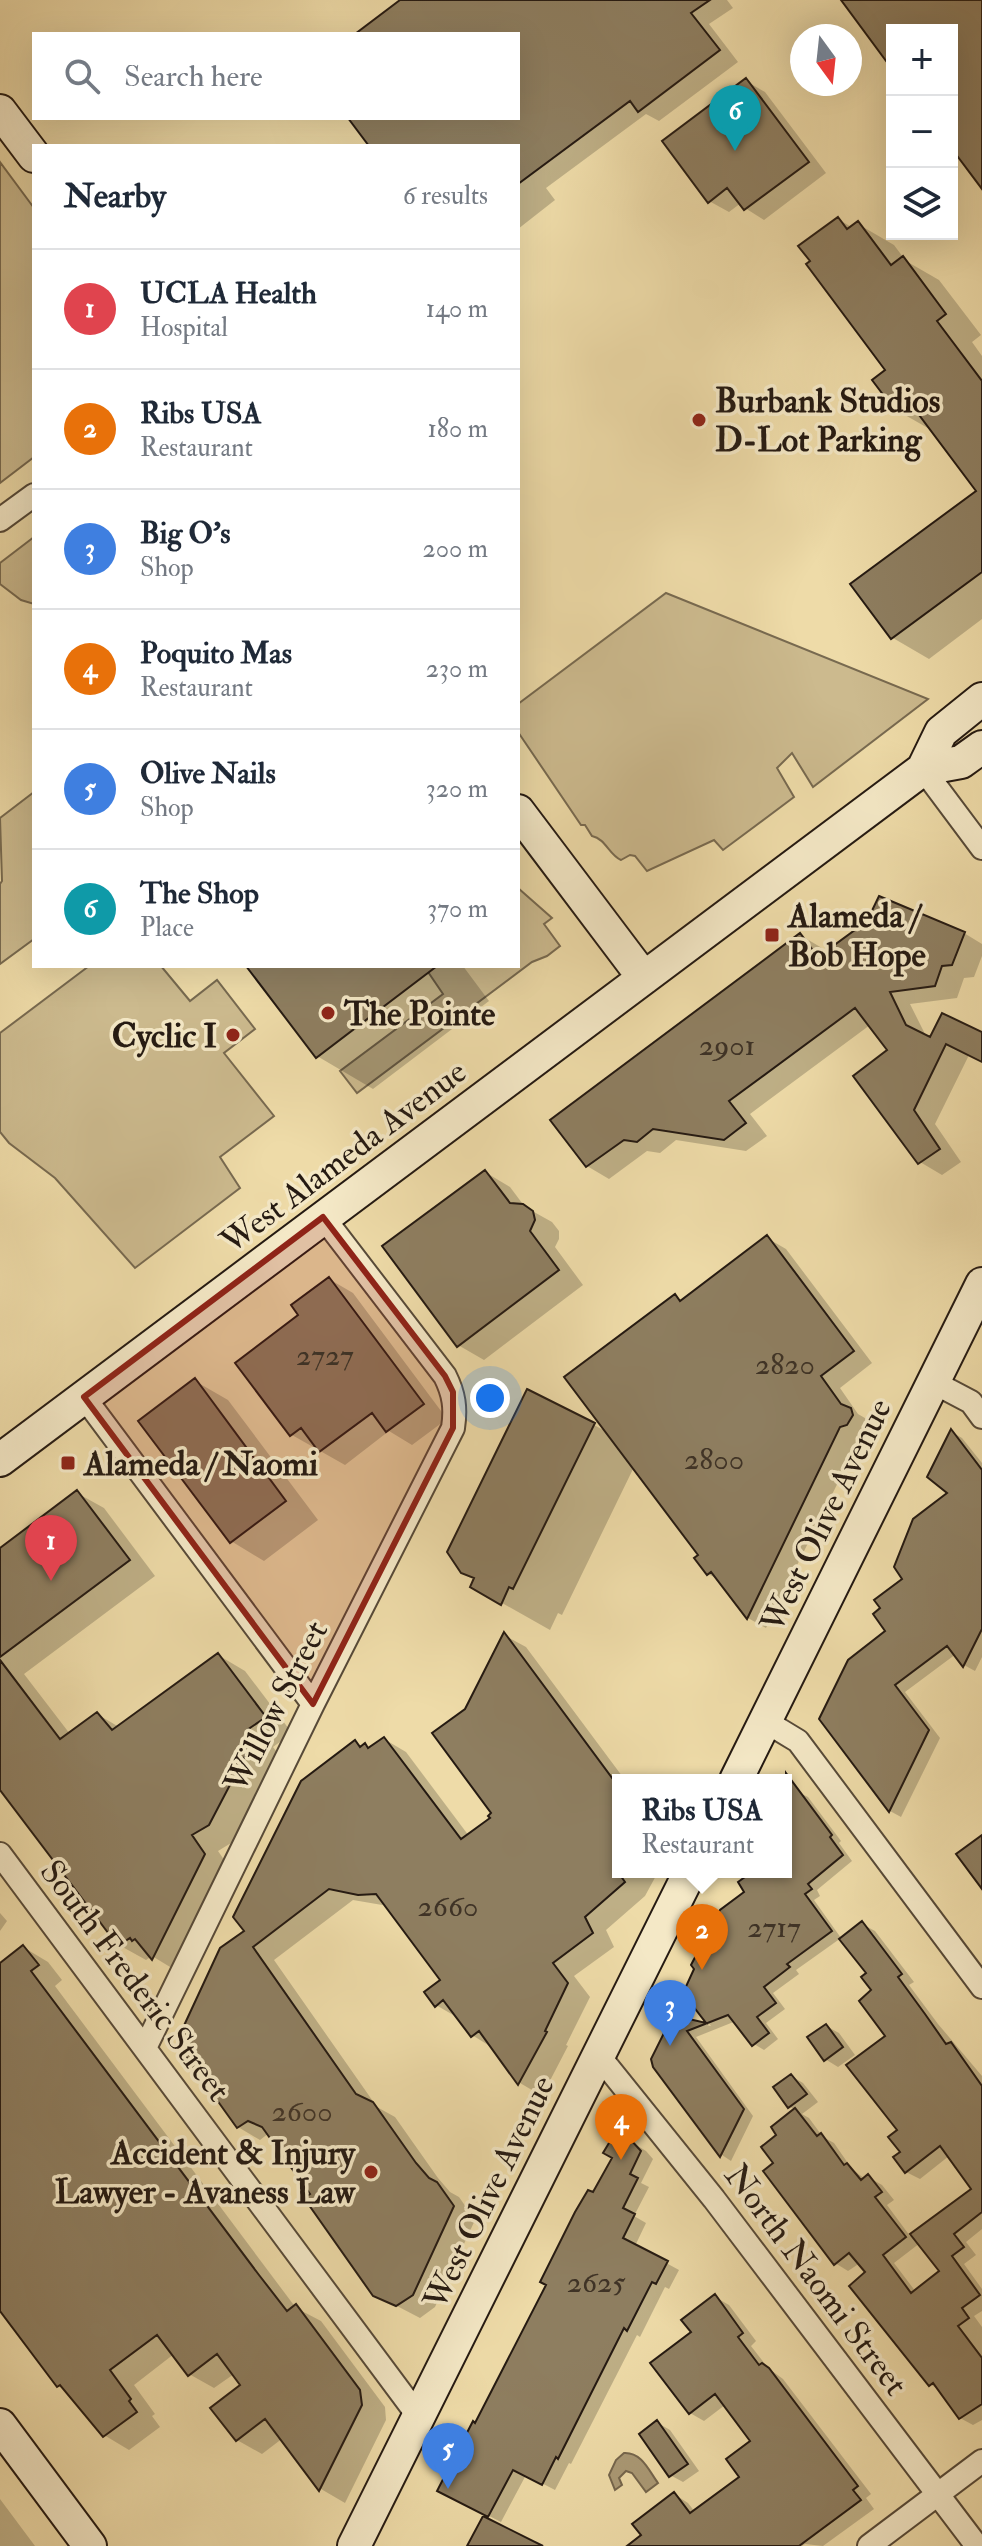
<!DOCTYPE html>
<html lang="en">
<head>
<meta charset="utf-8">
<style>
	:root { --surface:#fff; --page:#f6f6f7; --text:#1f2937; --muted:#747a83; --line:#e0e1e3; --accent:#8f2418 }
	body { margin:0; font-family:"IM FELL Double Pica",serif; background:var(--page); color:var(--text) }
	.controls { position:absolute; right:24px; top:24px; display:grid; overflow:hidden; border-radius:0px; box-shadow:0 8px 32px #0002 }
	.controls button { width:72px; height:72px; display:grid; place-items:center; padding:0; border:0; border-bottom:2px solid var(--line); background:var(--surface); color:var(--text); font:40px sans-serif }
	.compass { position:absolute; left:790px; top:24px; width:72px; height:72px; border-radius:50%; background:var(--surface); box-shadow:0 8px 32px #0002; rotate:165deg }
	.you { position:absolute; left:490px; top:1398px; width:28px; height:28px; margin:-20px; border:6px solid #fff; border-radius:50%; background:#1a73e8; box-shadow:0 0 0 12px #1a73e833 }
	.badge { display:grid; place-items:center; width:52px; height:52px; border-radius:50%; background:var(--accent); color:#fff; font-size:26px; font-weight:700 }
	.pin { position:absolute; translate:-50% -66px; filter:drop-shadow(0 2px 4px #0008) }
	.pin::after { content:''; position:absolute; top:42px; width:28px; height:24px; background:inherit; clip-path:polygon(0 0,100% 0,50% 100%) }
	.popup { position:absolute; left:612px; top:1774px; width:180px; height:104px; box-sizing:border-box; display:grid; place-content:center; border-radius:0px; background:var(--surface); filter:drop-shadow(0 2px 6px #0005); font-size:26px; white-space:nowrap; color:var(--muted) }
	.popup b { font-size:30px; color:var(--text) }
	.popup::after { content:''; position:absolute; left:50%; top:100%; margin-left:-16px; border:16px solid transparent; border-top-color:var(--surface) }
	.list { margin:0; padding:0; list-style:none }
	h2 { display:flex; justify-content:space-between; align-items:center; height:104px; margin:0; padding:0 32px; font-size:34px }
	h2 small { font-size:26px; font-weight:400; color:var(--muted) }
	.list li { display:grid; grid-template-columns:52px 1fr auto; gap:24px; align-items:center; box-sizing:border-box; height:120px; padding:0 32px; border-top:2px solid var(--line) }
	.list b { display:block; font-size:30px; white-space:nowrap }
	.list p { margin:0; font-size:26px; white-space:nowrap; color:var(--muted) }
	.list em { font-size:26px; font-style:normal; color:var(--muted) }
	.icon { flex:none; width:44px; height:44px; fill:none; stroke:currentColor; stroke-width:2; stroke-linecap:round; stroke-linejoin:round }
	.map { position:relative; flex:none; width:982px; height:2546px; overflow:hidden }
	.search { position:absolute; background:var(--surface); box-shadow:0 8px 32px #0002; left:32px; top:32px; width:488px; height:88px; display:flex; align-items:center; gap:20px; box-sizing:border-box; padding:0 28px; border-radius:0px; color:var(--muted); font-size:30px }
	.panel { position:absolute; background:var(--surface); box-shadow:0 8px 32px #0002; left:32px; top:144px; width:488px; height:824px; border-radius:0px }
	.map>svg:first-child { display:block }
</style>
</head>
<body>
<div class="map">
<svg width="982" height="2546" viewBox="0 0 982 2546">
	<rect width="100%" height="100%" fill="#eedba8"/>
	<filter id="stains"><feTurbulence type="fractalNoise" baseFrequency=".0025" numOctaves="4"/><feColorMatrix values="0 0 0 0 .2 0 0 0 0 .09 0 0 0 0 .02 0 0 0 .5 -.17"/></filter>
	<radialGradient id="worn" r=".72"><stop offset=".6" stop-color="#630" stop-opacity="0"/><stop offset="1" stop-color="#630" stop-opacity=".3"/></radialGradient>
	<!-- green -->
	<path fill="#ccba8e" stroke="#786a50" stroke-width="2" d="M0 162 34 208V457L0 483Z
		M34 537V604L21 600 0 584V563Z
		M666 593 928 699 813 787 792 753 777 768 794 797 723 850 714 840 647 871 635 856 630 855 621 860C609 855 606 839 592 836L585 825H581L518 732V704Z
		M34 792V939L0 964V884L2 881 0 818Z
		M518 888 552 918 544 924 560 946 547 956 532 962 357 1093 340 1071 443 994 424 966H518Z
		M89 966H161L190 1001 217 980 255 1029 224 1053 274 1116 220 1157 240 1188 135 1268 55 1178 9 1143 0 1132V1033Z"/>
	<!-- water -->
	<path fill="#aa9975" stroke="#75664d" stroke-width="2" d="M624 2453C642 2452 649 2471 658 2483L646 2492 632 2473 626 2471 619 2478 622 2485 615 2490 609 2475 616 2460Z"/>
	<!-- shadow -->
	<path fill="#0003" fill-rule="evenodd" d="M402 0H727L733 8 709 24 738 62 659 121 646 114 546 188 555 200 518 229V146H372L350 118H518V34H358Z
		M746 81 765 92 826 173 764 220 745 208 741 203 729 212 709 201Z
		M838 219 853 228 858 224 894 245 906 261 939 280 981 335 972 342 982 356V619L929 659 893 638 853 585 978 492 933 431 898 411 888 371Z
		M964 933 982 944V956L974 977 964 978 957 998 910 1004 927 1038 982 1034V1062L969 1055 935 1124 961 1162 942 1175 920 1162 889 1051 870 1025 750 1114 767 1136 746 1151 676 1140 660 1153 647 1151 609 1179 587 1166 800 935 822 948 826 953Z
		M249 966H463L489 1001 373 1089 317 1056Z
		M485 1172 510 1187 525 1207 552 1222 559 1231V1239L555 1247 583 1285 484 1360 458 1345Z
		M767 1238 786 1249 872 1363 840 1388 858 1414 870 1421 872 1426 866 1436 860 1438 766 1628 748 1618 720 1580 708 1574 701 1556 634 1467 562 1615 558 1613 550 1630 472 1586 594 1425 609 1433 675 1297 682 1301Z
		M329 1279 353 1293 447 1419 412 1445 389 1431 345 1465 292 1435 238 1363 301 1315Z
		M195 1381 228 1400 318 1520 264 1561 231 1541Z
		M952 1432 962 1438 982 1463V1657L975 1671 964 1665 956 1654 905 1692 940 1738 901 1817 890 1811 821 1719 888 1631 905 1580 951 1493Z
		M77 1493 104 1508 155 1576 24 1674 70 1734 97 1714 119 1727 218 1655 245 1671 292 1733 273 1747 280 1756 236 1840 218 1851 231 1870 180 1973 152 1956 146 1960 119 1945 0 1787V1551Z
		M504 1635 526 1647 625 1780H618V1872H658L645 1896 606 1930 614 1947 574 1976 590 1997 566 2045 568 2046 542 2096 520 2083 493 2048 472 2035 460 2019 436 2005 443 1980 388 1906 353 1900 274 1960 377 2107 395 2117 438 2178 450 2192 459 2197 475 2220 435 2307 420 2318 374 2294 312 2195 269 2133 260 2140 238 2127 190 2042 247 1932 355 1743 371 1749 384 1739 406 1752 469 1836 492 1818 494 1813 467 1710Z
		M798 1792 808 1797 841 1841 839 1843 852 1861 817 1890 820 1896 814 1900 841 1938 796 1970 799 1974 773 1993 785 2009 766 2023 778 2039 764 2050 754 2044 736 2021 696 2037 753 2116 731 2161 722 2155 654 2066 680 2019 711 2026 685 1992 747 1892 755 1872H786V1801Z
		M982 1837V1890L957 1856Z
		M0 1913 7 1921 0 1931Z
		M862 1924 875 1931 914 1982 909 1985 938 2024 982 2076V2229L966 2242 976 2255 964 2264 982 2289V2311L974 2316 982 2327V2420L973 2425 960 2418 941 2391 930 2384 860 2263 848 2271 835 2263 776 2164 779 2136 796 2110 790 2107 791 2076 803 2083 818 2102 802 2114 809 2118 823 2137 834 2143 852 2169 865 2179 868 2177 882 2185 894 2200 887 2205 910 2236 974 2190 949 2156 920 2179 906 2172 888 2037 869 1974ZM920 2243 942 2272 916 2292 894 2263Z
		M23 1947 48 1962 62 1980 55 1986 284 2292 296 2308 321 2321 385 2407 386 2420 345 2503 321 2489 283 2438 262 2454 237 2440 243 2386 234 2374 214 2388 189 2374 174 2354 134 2385 155 2414 152 2416 160 2427 129 2450 104 2435 69 2392 58 2386 0 2308V1965Z
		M826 2026 839 2033 855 2055 838 2067 825 2059Z
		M633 2143 646 2151 653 2159 641 2183 649 2187 634 2216 646 2223 635 2246 679 2270 669 2289 665 2287 640 2337 637 2335 571 2464 569 2463 555 2490 526 2475 501 2522 452 2497 476 2425 594 2195Z
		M715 2297 729 2305 756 2341 751 2346 768 2368 783 2379 871 2494 866 2498 874 2509 823 2546 805 2544 802 2546H625L642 2534 674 2494 688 2503 695 2512 741 2477 752 2442 725 2405 704 2421 690 2413 693 2333Z
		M658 2423 670 2430 699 2471 683 2482 670 2475Z
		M0 2499 35 2546H0Z"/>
	<!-- building -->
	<path fill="#8e7e60" stroke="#251a12" stroke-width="2" d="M400 0H710L691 13 720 50 638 112 630 101 518 184V146H369L348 118H518V34H355Z
		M841 0H982V189L952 149V30H892V69Z
		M746 78 809 162 744 210 727 188 708 203 662 141Z
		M838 217 847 229 858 221 891 265 903 256 946 314 937 321 982 381V572L891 639 850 584 976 491 910 403 897 413 872 380 885 370 806 264 810 261 798 246Z
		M879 896 965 932 952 965 942 966 935 986 890 992 906 1025 930 1037 942 1013 982 1032V1062L946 1044 914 1110 940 1149 918 1164 853 1076 887 1050 855 1008 729 1101 746 1123 724 1140 653 1129 637 1142 624 1140 586 1167 550 1120 800 933 818 957 867 921Z
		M246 966H437L316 1058Z
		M485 1170 510 1203 523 1204 533 1211 535 1220 530 1231 559 1270 457 1347 382 1246Z
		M767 1235 854 1351 821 1376 841 1404 851 1408 853 1415 847 1425 840 1427 747 1619 711 1572 707 1575 694 1558 698 1555 564 1377 675 1294 680 1301Z
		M329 1277 424 1404 386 1432 372 1413 319 1452 301 1428 290 1436 235 1363 298 1315 291 1305Z
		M195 1378 286 1501 230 1543 138 1421Z
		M527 1389 595 1423 513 1589 509 1587 501 1605 470 1587 474 1578 461 1573 447 1552Z
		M951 1429 982 1470V1629L963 1667 947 1646 895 1685 929 1730 889 1812 819 1719 848 1660 885 1631 873 1614 880 1608 874 1600 902 1579 894 1567 913 1519 947 1493 927 1477Z
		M77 1490 130 1560 0 1657V1548Z
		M504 1632 618 1786V1872L625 1882 585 1917 593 1933 553 1963 568 1983 545 2031 547 2032 518 2085 479 2031 471 2037 443 2000 435 2007 424 1992 440 1980 376 1894 358 1895 329 1889 253 1947 356 2094 373 2102 416 2163 429 2178 437 2182 454 2206 413 2295 396 2306 373 2296 304 2198 310 2194 262 2127 248 2121 237 2128 179 2047 187 2041 181 2032 220 1948 244 1931 233 1917 301 1781 355 1740 360 1747 365 1743 368 1748 384 1737 461 1839 490 1818 488 1816 491 1813 432 1733 465 1709Z
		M218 1653 266 1717 247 1730 254 1739 209 1825 192 1835 205 1854 152 1960 135 1939 132 1941 130 1938 118 1946 0 1790V1660L60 1739 97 1712 112 1730Z
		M786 1773 832 1835 830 1837 843 1855 808 1884 812 1889 805 1894 832 1931 787 1964 790 1967 764 1987 776 2003 757 2017 769 2033 752 2046 728 2015 687 2031 744 2109 720 2157 653 2067 651 2059 674 2013 676 2016 706 2023 683 1993 694 1969 691 1965 720 1910 744 1892 738 1882 752 1872H786Z
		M982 1835V1889L956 1854Z
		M862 1921 902 1974 898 1977 925 2014 946 2044 951 2042 982 2086V2212L954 2234 964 2247 952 2256 980 2295 962 2308 969 2318 958 2326 982 2358V2404L959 2419 933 2383 929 2386 849 2286 865 2272 849 2253 834 2265 763 2171 773 2163 761 2147 776 2135 771 2127 795 2108 817 2136 821 2133 844 2165 847 2163 861 2180 868 2174 882 2192 875 2197 906 2237 883 2255 911 2293 939 2271 910 2234 971 2189 940 2146 905 2173 893 2157 900 2152 888 2137 897 2130 846 2065 885 2036 859 2001 871 1990 861 1977 866 1973 839 1939Z
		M23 1945 39 1965 31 1971 259 2275 287 2311 296 2304 360 2390 362 2405 319 2491 265 2419 236 2441 210 2408 240 2385 217 2354 188 2376 157 2335 110 2370 131 2399 129 2401 137 2412 103 2437 60 2385 57 2387 0 2311V1963Z
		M826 2024 843 2047 824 2061 807 2037Z
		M791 2074 807 2094 788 2108 773 2087Z
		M620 2138 630 2139 641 2151 630 2174 638 2178 623 2208 635 2214 623 2238 668 2261 656 2284 652 2282 627 2331 624 2328 558 2459 556 2457 542 2485 513 2470 488 2517 437 2491 473 2421 475 2423 546 2285 540 2282 575 2212 588 2190 593 2192 612 2158 603 2153 609 2143Z
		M715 2294 743 2333 738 2337 759 2365 762 2363 769 2368 858 2486 853 2490 861 2500 799 2546H627L641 2535 632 2524 674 2492 690 2513 739 2477 726 2459 750 2441 715 2394 689 2414 650 2363 691 2332 681 2320Z
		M657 2420 688 2464 669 2477 639 2434Z
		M483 2516 543 2546H467Z"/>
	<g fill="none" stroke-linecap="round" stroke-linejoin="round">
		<defs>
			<path id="street" d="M0 520 34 495
				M923 769 982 848
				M933 1382 971 1402 982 1417
				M84 1397 313 1704
				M765 1721 798 1741 982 1987
				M0 1854 419 2417
				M145 2048 313 1704 453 1428C456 1408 454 1394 445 1376L323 1217
				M599 2056 714 2199 977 2546
				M869 2546 982 2461"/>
			<path id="secondary" d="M0 111 34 156
				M923 769 941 732 982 699
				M518 811 644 978
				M0 1460 923 769 961 762 982 747
				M736 1780 982 1284
				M0 2425 90 2546
				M354 2546 690 1872"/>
		</defs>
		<!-- street casing -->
		<use href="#street" stroke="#574a38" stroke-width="26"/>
		<!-- secondary casing -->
		<use href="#secondary" stroke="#251a12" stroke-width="36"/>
		<!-- street -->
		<use href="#street" stroke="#f4e8c6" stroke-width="22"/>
		<!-- secondary -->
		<use href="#secondary" stroke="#f4e8c6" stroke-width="32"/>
	</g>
	<!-- marked area -->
	<path fill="#8f2418" fill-opacity="0.2" stroke="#8f2418" stroke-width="6" stroke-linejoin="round" d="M323 1217 445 1376 453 1392V1428L313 1704 84 1397Z"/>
	<!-- markers -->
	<g fill="#8f2418" stroke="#f4e8c6" stroke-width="3">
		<circle cx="699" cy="420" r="8"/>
		<rect x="764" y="927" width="16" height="16" rx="4"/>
		<circle cx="328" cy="1013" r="8"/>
		<circle cx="233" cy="1035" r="8"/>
		<rect x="60" y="1455" width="16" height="16" rx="4"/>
		<circle cx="371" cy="2172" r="8"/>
	</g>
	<g text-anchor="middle" stroke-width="7" stroke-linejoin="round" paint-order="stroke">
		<!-- number labels -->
		<g font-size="30" fill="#3f3326">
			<text x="727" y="1055">2901</text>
			<text x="325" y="1365">2727</text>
			<text x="785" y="1374">2820</text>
			<text x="714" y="1469">2800</text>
			<text x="448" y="1916">2660</text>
			<text x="774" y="1937">2717</text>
			<text x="302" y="2121">2600</text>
			<text x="596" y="2292">2625</text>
		</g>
		<!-- poi labels -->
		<g font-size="34" font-weight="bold" fill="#251a12" stroke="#f4e8c6" text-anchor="start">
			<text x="715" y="412">Burbank Studios<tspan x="715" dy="39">D-Lot Parking</tspan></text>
			<text x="788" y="927">Alameda /<tspan x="788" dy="39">Bob Hope</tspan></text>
			<text x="344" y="1025">The Pointe</text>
			<text x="217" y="1047" text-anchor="end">Cyclic I</text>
			<text x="84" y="1475">Alameda / Naomi</text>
			<text x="355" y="2164" text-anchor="end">Accident &amp; Injury<tspan x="355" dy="39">Lawyer - Avaness Law</tspan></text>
		</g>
		<!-- street labels -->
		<g font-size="34" fill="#251a12" stroke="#f4e8c6">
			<text transform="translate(343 1156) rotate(-37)" y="12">West Alameda Avenue</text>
			<text transform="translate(825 1515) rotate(-64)" y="12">West Olive Avenue</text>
			<text transform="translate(275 1706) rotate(-63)" y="12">Willow Street</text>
			<text transform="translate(136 1980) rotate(53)" y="12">South Frederic Street</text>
			<text transform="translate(488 2192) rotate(-64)" y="12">West Olive Avenue</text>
			<text transform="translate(817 2279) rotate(53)" y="12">North Naomi Street</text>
		</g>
	</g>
	<rect width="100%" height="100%" filter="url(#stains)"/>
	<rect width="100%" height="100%" fill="url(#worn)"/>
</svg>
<div class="controls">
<button>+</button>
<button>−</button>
<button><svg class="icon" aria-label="layers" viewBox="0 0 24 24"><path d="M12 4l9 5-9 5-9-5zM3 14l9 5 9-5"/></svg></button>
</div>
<svg class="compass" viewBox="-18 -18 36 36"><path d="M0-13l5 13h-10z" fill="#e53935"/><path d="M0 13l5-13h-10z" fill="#747a83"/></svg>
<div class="you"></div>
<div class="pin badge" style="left:51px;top:1581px;background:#e0444e">1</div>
<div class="pin badge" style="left:702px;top:1970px;background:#e8710a">2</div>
<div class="popup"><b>Ribs USA</b>Restaurant</div>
<div class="pin badge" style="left:670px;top:2046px;background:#3f7fe0">3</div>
<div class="pin badge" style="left:621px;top:2160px;background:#e8710a">4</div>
<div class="pin badge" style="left:448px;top:2489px;background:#3f7fe0">5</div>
<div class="pin badge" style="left:735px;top:151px;background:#0f9aa8">6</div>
<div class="search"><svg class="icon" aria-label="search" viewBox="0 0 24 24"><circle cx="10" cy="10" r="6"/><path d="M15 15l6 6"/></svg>Search here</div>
<section class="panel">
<h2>Nearby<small>6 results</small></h2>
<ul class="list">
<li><span class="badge" style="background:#e0444e">1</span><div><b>UCLA Health</b><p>Hospital</p></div><em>140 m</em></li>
<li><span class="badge" style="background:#e8710a">2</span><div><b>Ribs USA</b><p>Restaurant</p></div><em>180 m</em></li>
<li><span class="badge" style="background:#3f7fe0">3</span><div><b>Big O's</b><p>Shop</p></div><em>200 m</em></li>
<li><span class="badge" style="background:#e8710a">4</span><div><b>Poquito Mas</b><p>Restaurant</p></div><em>230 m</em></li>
<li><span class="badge" style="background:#3f7fe0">5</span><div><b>Olive Nails</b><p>Shop</p></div><em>320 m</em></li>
<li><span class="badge" style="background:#0f9aa8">6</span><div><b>The Shop</b><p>Place</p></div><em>370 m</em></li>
</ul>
</section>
</div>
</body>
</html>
